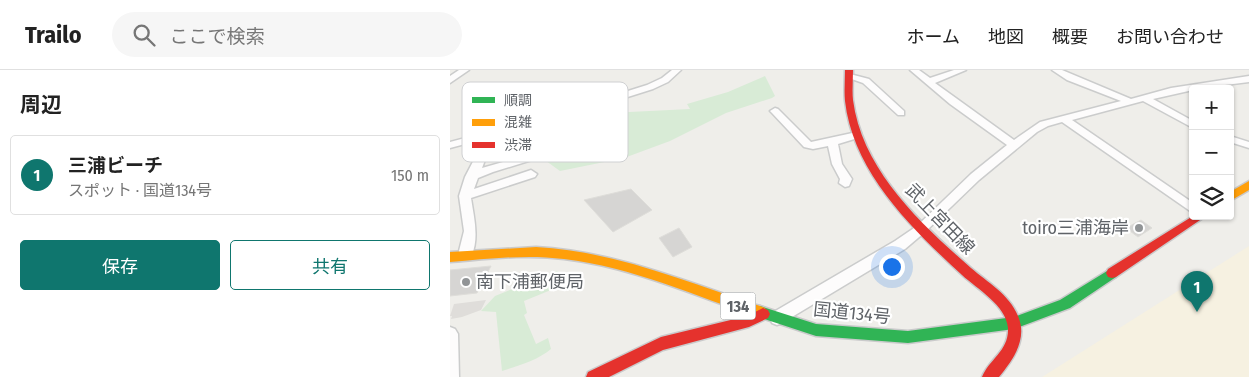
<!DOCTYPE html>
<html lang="ja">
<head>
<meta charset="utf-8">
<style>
	:root { --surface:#fff; --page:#f6f6f6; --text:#222; --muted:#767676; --line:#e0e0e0; --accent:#0f766e }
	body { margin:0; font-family:"Fira Sans Condensed","Noto Sans JP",sans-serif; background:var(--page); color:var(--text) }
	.controls { position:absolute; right:15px; top:15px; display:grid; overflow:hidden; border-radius:5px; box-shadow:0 1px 4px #0004 }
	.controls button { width:45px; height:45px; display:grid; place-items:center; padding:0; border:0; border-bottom:1px solid var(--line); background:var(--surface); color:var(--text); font:25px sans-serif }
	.you { position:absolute; left:441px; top:196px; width:18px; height:18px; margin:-12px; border:4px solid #fff; border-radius:50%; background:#1a73e8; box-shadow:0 0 0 8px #1a73e833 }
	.badge { display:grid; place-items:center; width:32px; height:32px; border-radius:50%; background:var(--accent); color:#fff; font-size:16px; font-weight:700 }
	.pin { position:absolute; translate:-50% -41px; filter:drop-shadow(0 1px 2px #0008) }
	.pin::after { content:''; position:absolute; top:26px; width:18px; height:15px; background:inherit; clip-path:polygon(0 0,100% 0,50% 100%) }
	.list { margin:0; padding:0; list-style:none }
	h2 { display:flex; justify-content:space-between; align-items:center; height:65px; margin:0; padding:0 20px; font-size:21px }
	h2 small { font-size:16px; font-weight:400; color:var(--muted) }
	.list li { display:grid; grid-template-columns:32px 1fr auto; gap:15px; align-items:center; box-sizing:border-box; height:80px; margin:0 10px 10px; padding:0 10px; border:1px solid var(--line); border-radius:5px }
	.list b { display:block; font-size:19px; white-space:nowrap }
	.list p { margin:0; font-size:16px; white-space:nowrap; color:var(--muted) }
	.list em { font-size:16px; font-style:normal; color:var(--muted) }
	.actions { display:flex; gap:10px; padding:15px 20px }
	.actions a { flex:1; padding:11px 0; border:1px solid var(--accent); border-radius:5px; text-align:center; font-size:18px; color:var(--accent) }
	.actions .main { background:var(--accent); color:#fff }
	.icon { flex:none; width:28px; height:28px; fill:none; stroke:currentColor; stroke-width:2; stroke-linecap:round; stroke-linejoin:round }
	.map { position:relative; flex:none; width:799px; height:307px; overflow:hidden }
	header { display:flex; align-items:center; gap:30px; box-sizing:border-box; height:70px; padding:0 25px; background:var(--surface); border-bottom:1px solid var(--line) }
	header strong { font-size:24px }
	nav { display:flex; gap:28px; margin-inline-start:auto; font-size:18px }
	.search { width:350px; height:45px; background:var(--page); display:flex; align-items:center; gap:12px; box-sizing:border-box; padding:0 18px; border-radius:28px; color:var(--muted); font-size:19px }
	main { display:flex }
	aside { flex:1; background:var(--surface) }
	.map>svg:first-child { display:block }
</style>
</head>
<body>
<header>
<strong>Trailo</strong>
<div class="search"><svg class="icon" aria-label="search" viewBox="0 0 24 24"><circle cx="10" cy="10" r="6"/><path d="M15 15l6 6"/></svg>ここで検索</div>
<nav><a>ホーム</a><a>地図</a><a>概要</a><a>お問い合わせ</a></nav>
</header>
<main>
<aside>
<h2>周辺<small></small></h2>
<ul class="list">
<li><span class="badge">1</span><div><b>三浦ビーチ</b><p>スポット · 国道134号</p></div><em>150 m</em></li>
</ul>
<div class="actions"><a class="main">保存</a><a>共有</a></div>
</aside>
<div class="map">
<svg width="799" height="307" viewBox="0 0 799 307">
	<rect width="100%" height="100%" fill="#efeeea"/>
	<!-- industrial -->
	<path fill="#dfddda" d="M36 230 31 240 12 247 1 249 2 246H0L4 234Z"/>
	<!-- green -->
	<path fill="#d8ebd6" d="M315 6 325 26 322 28 276 43 220 71 174 88 110 101 85 83 90 80 87 76 104 67V51L156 37 159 43 240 39 237 34 278 22Z
		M107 201 118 213 74 231 77 243 74 245 86 274 98 268 101 279C88 290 68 296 52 301L46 242 31 241 45 226Z"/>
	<!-- sand -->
	<path fill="#f6f1e1" d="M799 176V307H592Z"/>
	<!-- building -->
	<path fill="#d6d5d3" stroke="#deddd9" d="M181 119 202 140 163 162 134 130Z
		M691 150 702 158 688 167 676 158Z
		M229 158 242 177 223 187 209 168Z
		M41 196 27 223 0 226V200Z"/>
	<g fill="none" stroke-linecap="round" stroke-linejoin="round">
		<defs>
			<path id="street" d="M9 0H19L0 13V6Z
				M222 0H231L218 12 203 19 108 49 0 78V72L102 45 197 15 212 8Z
				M460 0H469L480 8 504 0H516L485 13 564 70 590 52 671 31 617 10 602 0H612L681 29 721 18 799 6V12L743 19V20L703 29 743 51V58L693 31 622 50 743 133V143L612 52 598 56 587 62 529 110 475 162 455 179 332 253 327 255 322 253 320 248 322 243 445 171 467 156 521 104 557 75 500 34Z
				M396 3 419 9 454 41V45H448L413 13 396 7Z
				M325 38 328 39 361 72 407 62 411 63V67L388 74 392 94 402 109 399 116 395 117 389 113 390 109 382 94 378 76 363 79 354 77 322 43 320 41Z
				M780 66 799 72V78L780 72Z
				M33 79 38 82 32 98 78 85 83 88 82 90 43 102 28 108 24 119 81 100 87 104 85 107 21 128C24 148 30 170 20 189H10L8 185 14 161 9 126 15 107 28 82Z
				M0 257 5 259 8 264 9 307H0Z"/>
			<path id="fast" d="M662 198 666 199 668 203 666 207 620 238 564 259 458 273 366 266 305 246 303 242 305 238 310 236 366 254 458 261 564 247 610 230Z"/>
			<path id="slow" d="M799 111V120L780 131V122Z
				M86 177C164 181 237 212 310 236L315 238 317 242 315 246 310 248C246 226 182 197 114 189 76 184 38 189 0 192V182Z"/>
			<path id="jam" d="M395 0H403C403 10 402 21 403 30 412 100 471 154 521 198 537 212 559 224 568 246 578 269 563 290 549 307H532C539 289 559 281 558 258 556 235 527 219 512 205 462 159 403 102 395 31 394 21 395 10 395 0Z
				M743 146H756L666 207 662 208 658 207 656 203 658 199Z
				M313 238 318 240 320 244 318 248 299 257 213 280 159 307H136L138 302 211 267 297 246Z"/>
		</defs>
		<!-- street casing -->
		<use href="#street" stroke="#cbcccc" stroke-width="3"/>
		<!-- fast casing -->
		<use href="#fast" stroke="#cacacb" stroke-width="3"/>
		<!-- slow casing -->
		<use href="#slow" stroke="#cacacb" stroke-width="3"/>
		<!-- jam casing -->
		<use href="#jam" stroke="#cacacb" stroke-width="3"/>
		<!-- street -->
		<use href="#street" fill="#fdfcfc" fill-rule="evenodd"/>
		<!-- fast -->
		<use href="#fast" fill="#30b455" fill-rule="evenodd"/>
		<!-- slow -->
		<use href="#slow" fill="#ff9f0a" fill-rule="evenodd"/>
		<!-- jam -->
		<use href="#jam" fill="#e5322d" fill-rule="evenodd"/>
	</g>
	<!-- markers -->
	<g fill="#919496" stroke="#fff" stroke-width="2">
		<circle cx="689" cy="158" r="5"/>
		<circle cx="16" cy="212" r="5"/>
	</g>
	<g text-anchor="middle" stroke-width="4.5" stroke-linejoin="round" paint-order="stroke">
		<!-- shield labels -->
		<rect fill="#fff" stroke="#8f9295" stroke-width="1" x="270.5" y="222.5" width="35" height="27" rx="4"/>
		<g font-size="16" font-weight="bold" fill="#5f6368">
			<text x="288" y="242">134</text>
		</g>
		<!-- street labels -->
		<g font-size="18" fill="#5f6368" stroke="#fff">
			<text transform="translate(490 149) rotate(46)" y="6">武上宮田線</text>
			<text transform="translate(402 243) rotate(6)" y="6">国道134号</text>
		</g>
		<!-- poi labels -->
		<g font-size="18" fill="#5f6368" stroke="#fff" text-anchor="end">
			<text x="679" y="164">toiro三浦海岸</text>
			<text x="26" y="218" text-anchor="start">南下浦郵便局</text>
		</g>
	</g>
	<!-- legend -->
	<rect x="12" y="12" width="166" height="80" rx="8" fill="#fff" stroke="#cfd0d2" stroke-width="1"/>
	<rect x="22" y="27" width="23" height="6" fill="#30b455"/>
	<rect x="22" y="49" width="23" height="7" fill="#ff9f0a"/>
	<rect x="22" y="72" width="23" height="6" fill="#e5322d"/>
	<g font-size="14" fill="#5f6368">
		<text x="54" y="35">順調</text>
		<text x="54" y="57">混雑</text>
		<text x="54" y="80">渋滞</text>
	</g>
</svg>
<div class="controls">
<button>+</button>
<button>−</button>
<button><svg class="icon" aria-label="layers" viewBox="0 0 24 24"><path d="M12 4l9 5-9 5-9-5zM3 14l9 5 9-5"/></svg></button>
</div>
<div class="you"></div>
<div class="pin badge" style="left:747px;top:242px">1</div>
</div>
</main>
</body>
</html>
